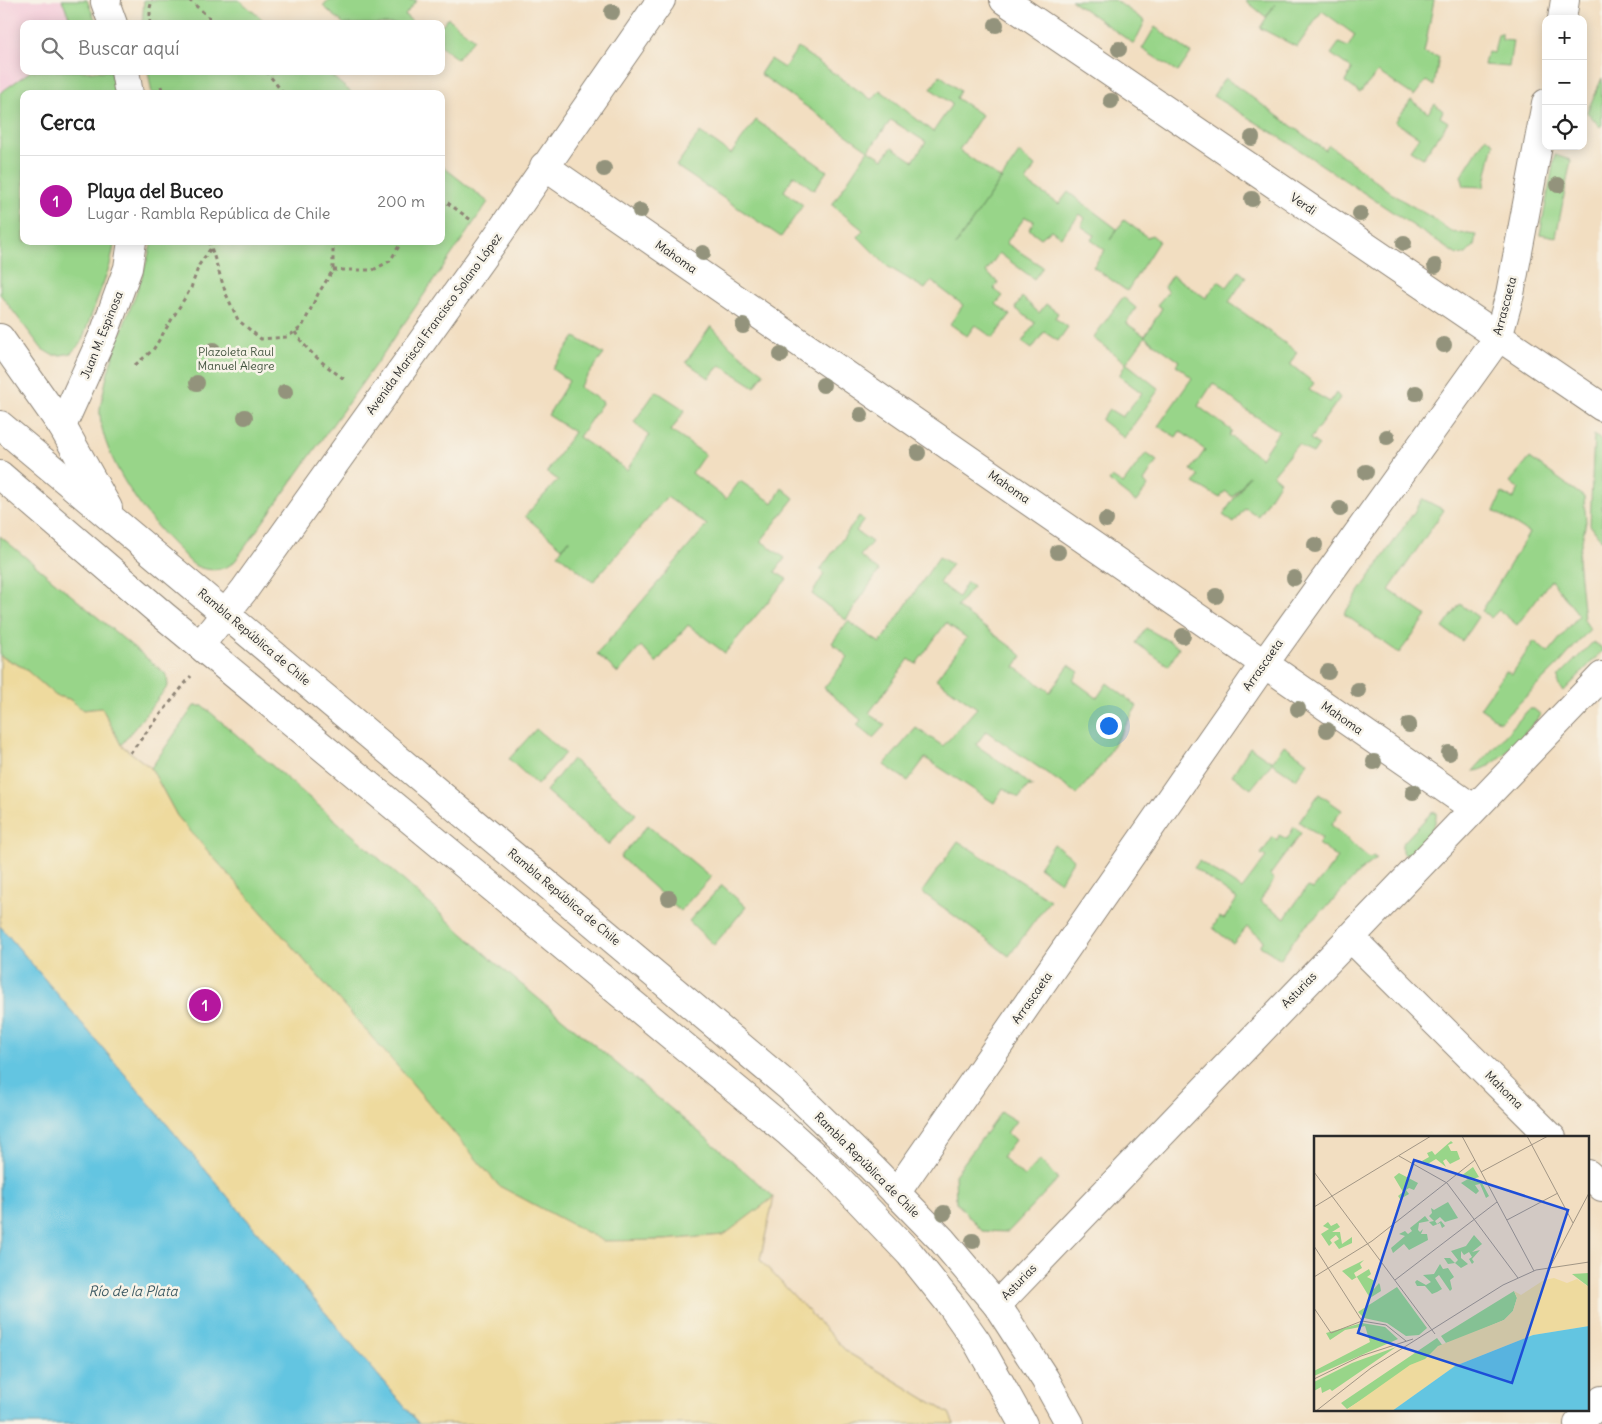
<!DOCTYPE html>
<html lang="es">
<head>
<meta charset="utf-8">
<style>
	:root { --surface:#fff; --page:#f2f2f2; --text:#222; --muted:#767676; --line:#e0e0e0; --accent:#b5179e }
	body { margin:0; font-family:Delius,sans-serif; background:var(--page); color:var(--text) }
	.controls { position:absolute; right:15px; top:15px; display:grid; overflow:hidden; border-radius:10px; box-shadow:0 2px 12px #0003 }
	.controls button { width:45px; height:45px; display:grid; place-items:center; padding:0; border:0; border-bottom:1px solid var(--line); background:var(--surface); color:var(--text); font:25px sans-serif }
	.you { position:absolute; left:1108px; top:725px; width:18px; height:18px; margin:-12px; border:4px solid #fff; border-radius:50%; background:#1a73e8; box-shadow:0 0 0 8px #1a73e833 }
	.badge { display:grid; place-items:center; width:32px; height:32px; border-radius:50%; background:var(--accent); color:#fff; font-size:16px; font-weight:700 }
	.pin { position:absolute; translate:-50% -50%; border:2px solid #fff; box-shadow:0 1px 5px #0006 }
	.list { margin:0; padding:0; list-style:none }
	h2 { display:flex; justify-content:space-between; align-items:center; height:65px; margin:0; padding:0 20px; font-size:21px }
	h2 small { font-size:16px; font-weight:400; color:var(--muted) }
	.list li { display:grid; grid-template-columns:32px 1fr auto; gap:15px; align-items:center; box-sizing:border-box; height:90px; padding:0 20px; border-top:1px solid var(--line) }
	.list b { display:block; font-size:19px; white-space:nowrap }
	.list p { margin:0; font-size:16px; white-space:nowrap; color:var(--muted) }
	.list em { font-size:16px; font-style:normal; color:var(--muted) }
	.icon { flex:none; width:28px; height:28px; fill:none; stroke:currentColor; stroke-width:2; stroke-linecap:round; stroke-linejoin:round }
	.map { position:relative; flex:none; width:1602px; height:1424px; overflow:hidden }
	.search { position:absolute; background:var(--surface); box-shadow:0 2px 12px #0003; left:20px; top:20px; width:425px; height:55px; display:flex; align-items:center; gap:12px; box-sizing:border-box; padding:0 18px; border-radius:10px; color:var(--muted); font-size:19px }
	.panel { position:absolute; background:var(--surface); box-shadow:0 2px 12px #0003; left:20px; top:90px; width:425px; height:155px; border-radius:10px }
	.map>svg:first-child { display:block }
</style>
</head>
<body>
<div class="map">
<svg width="1602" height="1424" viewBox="0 0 1602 1424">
	<rect width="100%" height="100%" fill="#f7f3e8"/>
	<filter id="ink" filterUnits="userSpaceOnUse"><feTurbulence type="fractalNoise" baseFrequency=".02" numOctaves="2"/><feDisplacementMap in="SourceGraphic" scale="10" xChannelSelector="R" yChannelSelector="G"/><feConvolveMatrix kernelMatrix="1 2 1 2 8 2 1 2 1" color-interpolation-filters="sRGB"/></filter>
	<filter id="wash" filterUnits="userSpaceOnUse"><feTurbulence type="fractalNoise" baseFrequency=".0096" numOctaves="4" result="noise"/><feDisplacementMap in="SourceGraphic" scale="20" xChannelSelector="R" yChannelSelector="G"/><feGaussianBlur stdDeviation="1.12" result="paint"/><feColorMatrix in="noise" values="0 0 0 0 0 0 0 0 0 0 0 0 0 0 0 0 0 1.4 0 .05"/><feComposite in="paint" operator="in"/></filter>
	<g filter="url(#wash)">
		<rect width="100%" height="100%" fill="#f2dec1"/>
		<!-- built -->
		<path fill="#f5cfdb" d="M0 0H62L72 24H24V71H31L0 93Z"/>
		<!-- green -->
		<path fill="#98d589" stroke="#62805a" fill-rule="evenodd" d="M62 0H87L97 24H72Z
			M144 0H239L268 24H142Z
			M328 0H417L405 15 415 24H344L323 6Z
			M1071 0H1115L1145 21 1134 44Z
			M1245 0H1434L1424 53 1439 57 1434 86 1426 81 1414 96 1378 72 1360 93 1345 82 1352 69 1331 54 1339 43 1348 47 1355 35 1322 11 1297 47 1260 28 1275 4 1266 17Z
			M448 18 474 39 457 59 441 46V26Z
			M1155 27 1191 53 1178 72 1142 49Z
			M1498 34H1502V40L1513 41 1509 67 1484 65 1487 52 1494 53Z
			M798 48 872 100 880 90 933 132 952 104 931 89 940 75 960 91 956 98 982 115 959 150 1001 179 955 246 1019 153 1035 166 1026 182 1059 204 1068 192 1117 229 1110 240 1124 220 1147 237 1152 235 1159 241 1127 291 1093 267 1105 250 1091 240 1094 235 1081 226 1085 218 1080 214 1061 237 1051 230 1041 238 1029 229 1034 221 1025 217 1006 243 1043 267 1034 279 999 253 986 272 998 282 994 289 1003 296 996 304 1010 315 993 338 975 325 967 336 950 324 963 305 931 281 925 289 887 266 858 237 863 230 832 205 868 150 760 74 770 59 784 68ZM891 120 926 142 913 161 892 147 883 159 869 150Z
			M31 71H111L115 94H24V241H115L110 265 81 343 71 353 61 355H52L42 349 0 294V93Z
			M148 71H326L353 94H152Z
			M1225 78 1325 150 1329 145 1395 196 1431 217 1452 232 1476 235 1474 246 1466 254 1457 255 1283 139 1213 96Z
			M1602 78V125L1600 127 1587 112Z
			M1411 100 1428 113 1435 104 1443 111 1440 117 1448 122 1423 158 1410 150 1419 137 1395 122Z
			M756 120 827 171 814 190 794 175 784 191 803 205 781 237 676 166 700 132 731 154Z
			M1486 137 1494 143 1484 187 1464 186 1461 176Z
			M1555 155 1571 160 1556 237 1540 234Z
			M441 165 488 202 383 354 235 561C225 571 209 572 196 566 190 563 185 556 180 551 148 521 103 460 100 415 99 407 103 397 104 389 114 338 141 292 152 241H441Z
			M1239 271 1246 277 1229 302 1297 352 1290 364 1314 383 1309 390 1330 402 1336 393 1340 398 1310 439 1319 445 1313 454 1298 444 1273 475 1280 481 1258 516 1245 508 1234 523 1223 515 1249 476 1233 497 1225 491 1220 498 1194 483 1199 476 1191 470 1205 450 1180 431 1176 437 1158 426 1192 378 1176 365 1179 361 1145 337 1126 363 1159 389 1124 438 1101 420 1109 409 1122 417 1142 393 1119 376 1126 363 1093 338 1123 297 1136 308 1126 323 1145 336 1162 308 1157 305 1168 292 1164 287 1172 275 1206 298 1218 281 1227 287ZM1213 383 1246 410 1279 431 1261 458 1229 435 1232 431 1198 406Z
			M1022 297 1039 313 1046 304 1058 313 1055 318 1068 327 1058 341 1044 332 1032 349 1022 342 1035 323 1015 308Z
			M711 326 731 347 764 373 755 387 720 365 709 378 686 362Z
			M575 337 604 354 579 387 603 402 579 437 627 470 649 436 634 422 656 391 685 410 671 431 705 454 692 473 726 499 740 481 773 503 782 488 794 498 761 541 785 558 775 572 787 579 725 653 688 625 656 663 641 646 618 673 597 654 707 525 667 497 593 582 558 554 570 539 562 548 525 516 558 480 547 472 574 432 548 415 569 381 552 369Z
			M1594 435 1602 441V541L1590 525Z
			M1146 453 1157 461 1144 481 1148 486 1136 502 1109 481 1112 477 1123 484Z
			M1530 458 1584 497 1586 522 1578 558 1584 620 1590 629 1559 664 1500 722 1480 708 1506 671 1512 674 1534 641 1548 653 1579 615 1551 580 1517 625 1499 610 1491 618 1482 611 1529 533 1494 511 1502 493 1513 499 1519 489 1510 482Z
			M1423 499 1444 510 1389 590 1427 616 1399 653 1344 614Z
			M859 516 864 520 856 531 872 542 860 556 879 571 846 620 812 594 824 574 820 570Z
			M0 536 167 675 168 686 121 745 102 708 83 710 69 699 56 696 24 668 0 656Z
			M939 557 952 564 939 583 958 597 967 582 973 587 957 607 1014 649 1022 656 1015 667 1050 692 1069 665 1079 672 1073 680 1097 698 1107 683 1137 706 1103 763 1077 794 986 731 976 745 1015 772 1033 787 1028 786 1019 798 1003 788 994 803 925 758 908 781 884 765 916 728 943 746 977 708 936 679 967 638 946 623 916 664 909 659 869 713 885 725 873 738 857 725 861 720 824 688 848 657 832 643 848 621 880 643Z
			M1460 604 1478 617 1462 641 1443 628Z
			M1146 628 1179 647 1169 666 1136 643Z
			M1593 642 1602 648V651L1564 691 1558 685 1559 676Z
			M194 706H203L363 844 492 960 705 1137 774 1197 724 1235 665 1240 603 1241 499 1186 405 1075 177 816 151 768Z
			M1529 709H1534L1541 715C1526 731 1494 772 1473 771Z
			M536 729 565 753 537 785 509 759Z
			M1284 745 1308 762 1296 779 1272 763 1251 789 1232 775 1250 747 1272 762Z
			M572 759 636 814 608 845 546 791Z
			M1319 794 1342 810 1331 825 1369 858 1374 856 1376 859 1359 872 1331 903 1300 931 1281 959 1260 946 1264 940 1247 927 1233 944 1213 928 1219 917 1224 919 1237 899 1194 868 1199 861 1242 889 1266 857 1261 854 1273 837 1277 841 1279 835 1287 839 1294 827 1301 833 1270 875 1274 880 1260 901 1285 918 1307 887 1313 889 1338 858 1318 844 1322 838 1299 822Z
			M1436 812C1438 831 1419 844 1407 856L1402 852V844L1431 813Z
			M648 825 711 877 680 911 620 857Z
			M958 841 1050 900 1009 956 922 892Z
			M1054 844 1074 859 1060 882 1039 867Z
			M722 885 746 907 714 945 689 921Z
			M1001 1112 1016 1121 1007 1133 1015 1140 1002 1157 1024 1177 1040 1160 1058 1179 1008 1232 982 1231 956 1202 955 1175Z"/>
		<!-- sand -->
		<path fill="#eeda9e" stroke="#8c8264" d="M0 656 24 668 56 696 69 699 83 710 102 708 121 745 151 768 177 816 405 1075 499 1186 603 1241 665 1240 724 1235 774 1197 760 1260 847 1352 949 1413 954 1424H419L0 926Z"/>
		<!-- water -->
		<path fill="#63c5e1" stroke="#477886" d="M0 926 419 1424H0Z"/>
	</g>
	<g filter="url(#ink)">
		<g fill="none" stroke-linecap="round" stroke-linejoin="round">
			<defs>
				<path id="minor" d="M107 0 105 2 113 24
					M1004 0 1602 407
					M1562 19 1565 0
					M125 71 129 94
					M544 166 1473 808
					M62 426 105 331 128 268 132 241
					M201 644 245 589 496 238 661 0
					M1350 937 1552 1138
					M1588 1174 1602 1187
					M896 1193 1264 664 1498 338 1510 294 1546 103
					M997 1305 1602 676
					M1578 1424 1602 1400"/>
				<path id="major" d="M0 338 62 426 108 508
					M0 425 789 1087 872 1168 942 1240 997 1305 1045 1379 1070 1424
					M0 475 163 615 789 1133 829 1169 910 1254 951 1305 977 1342 1023 1424"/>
			</defs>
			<!-- minor casing -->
			<use href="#minor" stroke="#8e8476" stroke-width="30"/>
			<!-- major casing -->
			<use href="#major" stroke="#8e8476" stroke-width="30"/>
			<!-- path -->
			<path stroke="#8e8476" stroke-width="3" stroke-dasharray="4 4" stroke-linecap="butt" d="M189 0 217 24
				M150 24V8L152 0
				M266 71 284 94
				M161 86 163 94
				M441 198 471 220
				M209 241 226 294 238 320 261 339 287 337 302 327 318 294 333 270V241
				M333 270H373L390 261 402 241
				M295 332C307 352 325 365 344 379
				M135 365 153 350 191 288 199 265 211 248
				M130 753 191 676"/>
			<!-- minor -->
			<use href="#minor" stroke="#fff" stroke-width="28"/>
			<!-- major -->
			<use href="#major" stroke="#fff" stroke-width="28"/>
		</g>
		<!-- trees -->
		<g fill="#93937b">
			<circle cx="612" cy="12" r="8"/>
			<circle cx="996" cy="25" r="8"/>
			<circle cx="1119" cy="49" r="8"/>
			<circle cx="1111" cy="101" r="8"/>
			<circle cx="1252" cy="138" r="8"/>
			<circle cx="604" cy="169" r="8"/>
			<circle cx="1558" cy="185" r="8"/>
			<circle cx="1252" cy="199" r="8"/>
			<circle cx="640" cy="211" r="8"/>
			<circle cx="1360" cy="214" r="8"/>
			<circle cx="1404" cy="243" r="8"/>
			<circle cx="703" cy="253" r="8"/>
			<circle cx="1435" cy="266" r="8"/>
			<circle cx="743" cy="326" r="8"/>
			<circle cx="1444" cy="345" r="8"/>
			<circle cx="213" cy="350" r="8"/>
			<circle cx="781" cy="355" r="8"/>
			<circle cx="197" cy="383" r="8"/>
			<circle cx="823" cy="385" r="8"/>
			<circle cx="285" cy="392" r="8"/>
			<circle cx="1416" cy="393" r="8"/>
			<circle cx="861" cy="415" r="8"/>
			<circle cx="245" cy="417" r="8"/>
			<circle cx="1387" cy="437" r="8"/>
			<circle cx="918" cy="453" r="8"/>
			<circle cx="1366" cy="472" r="8"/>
			<circle cx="1340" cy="509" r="8"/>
			<circle cx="1106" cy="520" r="8"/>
			<circle cx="1315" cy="545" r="8"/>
			<circle cx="1058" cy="552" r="8"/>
			<circle cx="1294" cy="578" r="8"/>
			<circle cx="1216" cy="596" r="8"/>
			<circle cx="1183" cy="636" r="8"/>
			<circle cx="1328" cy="672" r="8"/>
			<circle cx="1358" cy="690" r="8"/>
			<circle cx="1298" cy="709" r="8"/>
			<circle cx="1409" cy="725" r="8"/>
			<circle cx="1327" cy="730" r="8"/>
			<circle cx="1449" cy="753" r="8"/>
			<circle cx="1374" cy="762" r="8"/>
			<circle cx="1413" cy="792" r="8"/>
			<circle cx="669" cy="898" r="8"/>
			<circle cx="944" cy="1213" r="8"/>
			<circle cx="973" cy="1241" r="8"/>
		</g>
	</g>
	<g text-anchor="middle" stroke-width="5" stroke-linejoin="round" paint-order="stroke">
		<!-- street labels -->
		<g font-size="12" fill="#2b2b2b" stroke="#f7f3e8">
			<text transform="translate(1303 204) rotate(34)" y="4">Verdi</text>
			<text transform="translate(676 257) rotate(35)" y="4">Mahoma</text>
			<text transform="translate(1505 306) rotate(-75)" y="4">Arrascaeta</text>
			<text transform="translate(434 324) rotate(-54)" y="4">Avenida Mariscal Francisco Solano López</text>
			<text transform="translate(102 335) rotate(-68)" y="4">Juan M. Espinosa</text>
			<text transform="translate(1009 487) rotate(35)" y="4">Mahoma</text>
			<text transform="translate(254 637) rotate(40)" y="4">Rambla República de Chile</text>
			<text transform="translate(1263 665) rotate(-55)" y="4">Arrascaeta</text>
			<text transform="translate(1342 718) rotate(35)" y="4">Mahoma</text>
			<text transform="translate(564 897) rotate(40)" y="4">Rambla República de Chile</text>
			<text transform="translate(1299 990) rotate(-46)" y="4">Asturias</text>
			<text transform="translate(1032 998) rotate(-55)" y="4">Arrascaeta</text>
			<text transform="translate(1504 1090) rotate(45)" y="4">Mahoma</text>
			<text transform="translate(867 1165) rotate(45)" y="4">Rambla República de Chile</text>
			<text transform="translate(1019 1282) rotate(-46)" y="4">Asturias</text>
		</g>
		<!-- park labels -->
		<g font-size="12" fill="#465642" stroke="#f7f3e8">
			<text x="236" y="356">Plazoleta Raul<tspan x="236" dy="14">Manuel Alegre</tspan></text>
		</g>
		<!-- water labels -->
		<g font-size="14" font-style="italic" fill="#3c5962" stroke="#f7f3e8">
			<text x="133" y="1296">Río de la Plata</text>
		</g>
	</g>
	<!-- overview -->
	<g transform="translate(1314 1136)">
		<rect width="275" height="275" fill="#f2dec1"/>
		<path d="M137 5 139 7 134 9 137 15H143L146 23 136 28 132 23 129 25 132 31 122 23 112 29 108 25 115 21 113 17 118 15 121 19ZM159 31 165 41 156 44 168 47 175 60 172 62 166 48 161 49 165 55 162 58 147 47 154 43 147 40ZM85 37 104 47 100 54 95 52 92 54 95 58 86 63 84 60 89 56 80 41ZM134 66 144 82 131 86 126 81 121 85 123 88 127 85 131 90 128 92 126 87 119 90 115 86 120 85 115 80 118 77 117 72 120 74ZM111 80 115 85 105 87 104 94 106 96 109 93 107 98H113L114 104 95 114 90 108 79 117 77 112 91 100 85 98 91 95 94 98 98 95 96 92ZM14 86 17 90 23 87 26 91 18 96H26L28 108 38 101V107L25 113 20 106 25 103 22 99 16 104 18 107 15 110 7 98 15 93 9 90ZM160 99 168 108 158 116 166 114 158 123 160 126 158 128 155 123 158 121 155 116 150 119 147 115V122L154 128 147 132 141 127 134 128 130 122H136L141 127 144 124 137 115 152 110ZM50 124 46 128 48 132 40 137 42 141 55 133 57 138 53 141 61 145 58 151 60 153 65 147 66 149 67 155 56 162 43 141 38 144 28 135ZM126 128 129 133 134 132 140 141 136 144 138 153 136 155 125 139 121 142 128 153 123 156 118 158 111 150H103L101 146 103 144 112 149 117 146 109 139 120 138ZM275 137V151L258 138ZM83 151 113 192 105 199 92 200 73 187 50 182 44 176ZM200 155 203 162 199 175 190 184 138 206 132 207 127 200ZM48 187 71 191 84 203 0 240V235L56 206 51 190 31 194 16 204 12 197ZM123 202 129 210 111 224 33 273 27 267ZM82 211 18 255 16 253 8 257 7 251 0 255V246L38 227Z" fill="#98d589"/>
		<path d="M240 142 253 147 263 143 275 151V190L219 199 141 230 78 275H31L96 229 111 223 124 210 190 184 199 175 203 162 200 155 207 159 230 144Z" fill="#eeda9e"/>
		<path d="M275 190V275H78L141 230 219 199Z" fill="#63c5e1"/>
		<path fill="none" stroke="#a29685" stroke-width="1" d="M148 0 220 135M213 0 259 87M85 20 133 47 204 142M0 36 121 198M167 36 234 0M0 71 117 0M193 84 244 57M0 110 48 185 72 189 92 205M236 131 275 57M0 141 58 105 161 24M81 144 183 66M0 172 17 197 48 185M0 243 47 220 99 203M2 275 57 232 189 149 222 134 275 126"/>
		<path fill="#1d4ed8" fill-opacity="0.15" stroke="#1d4ed8" stroke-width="2.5" d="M100 24 254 74 198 247 44 197Z"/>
		<rect width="275" height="275" fill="none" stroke="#2b2b2b" stroke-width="2.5"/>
	</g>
</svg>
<div class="controls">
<button>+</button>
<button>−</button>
<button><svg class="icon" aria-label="locate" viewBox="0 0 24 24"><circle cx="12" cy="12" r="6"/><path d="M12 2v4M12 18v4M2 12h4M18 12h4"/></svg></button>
</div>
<div class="you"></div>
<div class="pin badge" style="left:205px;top:1005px">1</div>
<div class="search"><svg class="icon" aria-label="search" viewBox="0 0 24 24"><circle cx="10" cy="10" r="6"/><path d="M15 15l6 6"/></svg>Buscar aquí</div>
<section class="panel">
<h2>Cerca<small></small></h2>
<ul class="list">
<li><span class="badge">1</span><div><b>Playa del Buceo</b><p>Lugar · Rambla República de Chile</p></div><em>200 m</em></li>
</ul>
</section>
</div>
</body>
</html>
